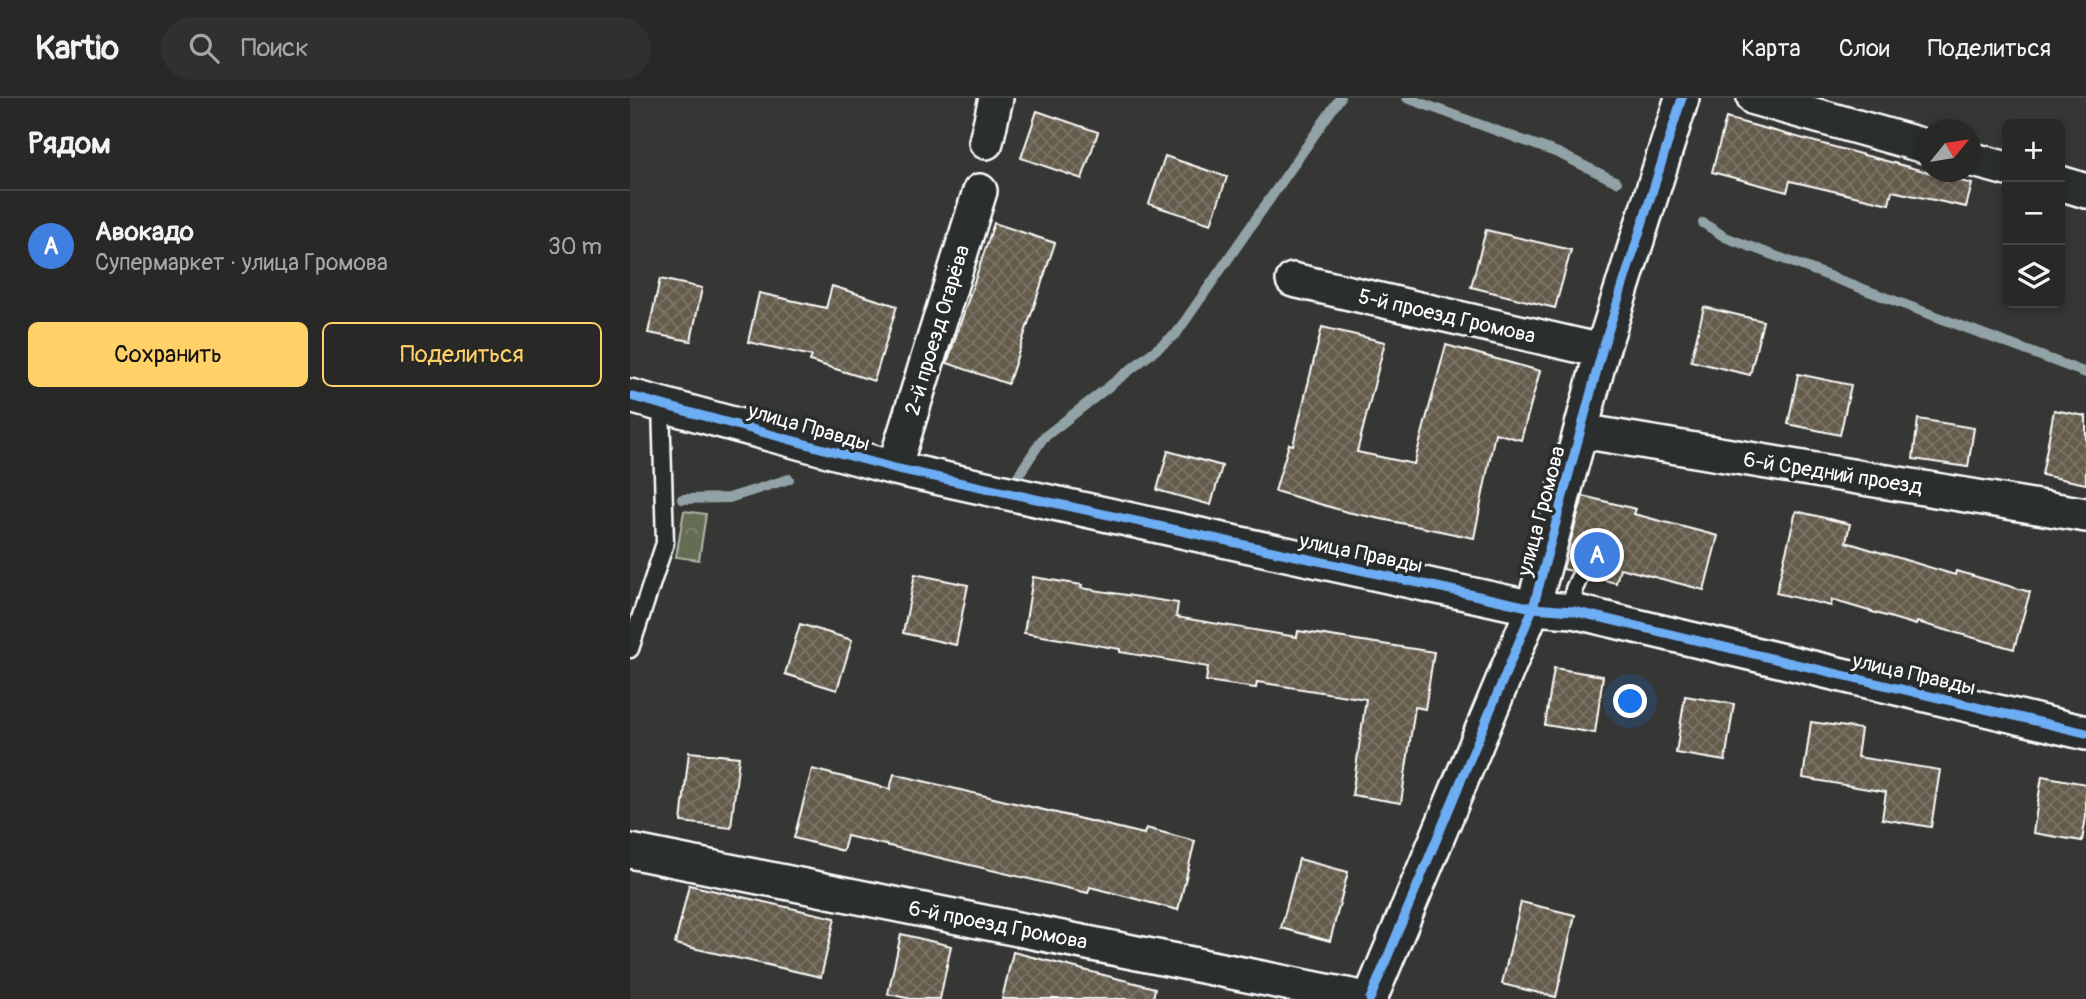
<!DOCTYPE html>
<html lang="ru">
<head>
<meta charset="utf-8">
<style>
	:root { --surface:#282827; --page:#30302f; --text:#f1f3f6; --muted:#a5a6a7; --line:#444; --accent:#ffd166 }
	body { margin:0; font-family:Pangolin,sans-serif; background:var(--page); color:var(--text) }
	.controls { position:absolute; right:21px; top:21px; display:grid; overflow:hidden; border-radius:10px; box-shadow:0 4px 10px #0003 }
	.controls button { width:63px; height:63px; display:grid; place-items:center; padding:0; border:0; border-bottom:2px solid var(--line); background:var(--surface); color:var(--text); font:35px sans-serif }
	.compass { position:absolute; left:1288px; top:21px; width:63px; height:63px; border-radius:50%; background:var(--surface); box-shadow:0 4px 10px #0003; rotate:60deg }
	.you { position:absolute; left:1001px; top:604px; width:24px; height:24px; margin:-18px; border:5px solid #fff; border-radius:50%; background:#1a73e8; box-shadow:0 0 0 10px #1a73e833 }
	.badge { display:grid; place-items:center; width:46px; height:46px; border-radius:50%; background:var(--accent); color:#fff; font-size:23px; font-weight:700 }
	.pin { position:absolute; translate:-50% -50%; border:4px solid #fff; box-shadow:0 2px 7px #0006 }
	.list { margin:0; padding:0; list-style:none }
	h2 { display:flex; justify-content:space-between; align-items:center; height:91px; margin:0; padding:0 28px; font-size:30px }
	h2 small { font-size:23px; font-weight:400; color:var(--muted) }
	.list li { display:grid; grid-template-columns:46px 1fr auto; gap:21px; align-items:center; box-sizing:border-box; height:112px; padding:0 28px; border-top:2px solid var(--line) }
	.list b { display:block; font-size:26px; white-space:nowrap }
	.list p { margin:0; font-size:23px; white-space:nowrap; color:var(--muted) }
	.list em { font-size:23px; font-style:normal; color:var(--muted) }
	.actions { display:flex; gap:14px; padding:21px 28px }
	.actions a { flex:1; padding:16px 0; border:2px solid var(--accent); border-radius:10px; text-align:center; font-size:24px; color:var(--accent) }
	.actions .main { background:var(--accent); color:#111 }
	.icon { flex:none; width:38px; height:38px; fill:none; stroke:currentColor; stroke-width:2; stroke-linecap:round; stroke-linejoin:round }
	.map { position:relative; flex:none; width:1456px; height:901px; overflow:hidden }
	header { display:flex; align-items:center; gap:42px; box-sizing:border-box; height:98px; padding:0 35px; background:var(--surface); border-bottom:2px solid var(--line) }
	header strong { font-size:33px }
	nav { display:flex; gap:38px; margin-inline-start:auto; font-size:24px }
	.search { width:490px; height:63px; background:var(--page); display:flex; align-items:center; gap:18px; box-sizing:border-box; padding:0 24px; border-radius:38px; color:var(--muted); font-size:26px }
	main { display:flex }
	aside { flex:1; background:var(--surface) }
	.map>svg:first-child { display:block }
</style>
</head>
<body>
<header>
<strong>Kartio</strong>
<div class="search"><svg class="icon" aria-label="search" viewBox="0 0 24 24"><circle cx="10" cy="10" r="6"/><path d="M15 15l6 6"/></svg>Поиск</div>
<nav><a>Карта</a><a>Слои</a><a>Поделиться</a></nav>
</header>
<main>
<aside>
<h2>Рядом<small></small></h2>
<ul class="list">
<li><span class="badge" style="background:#3f7fe0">A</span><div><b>Авокадо</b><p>Супермаркет · улица Громова</p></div><em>30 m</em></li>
</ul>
<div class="actions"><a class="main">Сохранить</a><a>Поделиться</a></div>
</aside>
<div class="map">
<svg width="1456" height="901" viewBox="0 0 1456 901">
	<defs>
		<pattern id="forest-crowns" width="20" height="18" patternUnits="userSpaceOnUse" patternTransform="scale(1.75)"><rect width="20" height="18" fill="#646d53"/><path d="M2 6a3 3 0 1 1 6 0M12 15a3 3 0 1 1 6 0" fill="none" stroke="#7b836d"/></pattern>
		<pattern id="building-cross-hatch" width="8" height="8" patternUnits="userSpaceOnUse" patternTransform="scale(1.75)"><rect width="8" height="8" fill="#645b4c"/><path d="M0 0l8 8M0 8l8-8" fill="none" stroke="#7b7467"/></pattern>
	</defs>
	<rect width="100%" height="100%" fill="#363634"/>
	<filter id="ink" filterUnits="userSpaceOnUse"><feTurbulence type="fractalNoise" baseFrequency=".0143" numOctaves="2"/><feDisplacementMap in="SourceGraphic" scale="14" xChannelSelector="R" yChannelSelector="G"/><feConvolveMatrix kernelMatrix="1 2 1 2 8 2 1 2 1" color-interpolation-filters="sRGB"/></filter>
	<g filter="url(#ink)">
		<!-- forest -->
		<path fill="url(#forest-crowns)" stroke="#b2b6a9" stroke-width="2" d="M54 413 76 416 69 462 46 459Z"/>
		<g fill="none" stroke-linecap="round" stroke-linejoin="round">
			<!-- stream -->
			<path stroke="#91a3a6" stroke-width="10" d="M777 0 928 55 987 84
				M1073 125 1095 139 1456 275
				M380 390 413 340 546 236 710 0
				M52 401 99 400 159 381"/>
		</g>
		<!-- building -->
		<path fill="url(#building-cross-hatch)" stroke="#fff" stroke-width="2" d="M407 13 468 34 452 81 391 60Z
			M1096 20 1342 86 1336 109 1262 93 1259 106 1160 83 1157 94 1082 74Z
			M535 58 597 79 581 126 519 106Z
			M364 125 425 145 378 286 317 265Z
			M856 132 941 152 925 210 841 189Z
			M30 181 72 190 61 243 18 235Z
			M202 188 267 208 244 283 180 263 182 258 118 244 129 195 196 210Z
			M1074 209 1133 223 1120 277 1061 263Z
			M692 229 755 244 727 354 784 366 816 247 910 273 891 342 865 335 844 440 717 414 645 393 659 346 663 347Z
			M1168 276 1221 287 1210 337 1158 326Z
			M1424 312 1456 318V386L1412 377Z
			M1288 321 1344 330 1338 369 1283 361Z
			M538 353 592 368 581 407 527 392Z
			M953 398 1006 411 1004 416 1088 438 1074 492 990 470 986 485 959 478 953 470H947L942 473 933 471Z
			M1166 413 1220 426 1216 444 1325 477 1326 473 1400 494 1384 551 1287 524 1286 527 1202 502 1201 508 1146 495Z
			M285 476 338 487 326 547 273 535Z
			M403 479 452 487 451 490 548 505 546 519 667 539 668 533 804 554 795 611 785 609 771 705 722 697 736 601 627 584 626 590 576 583 578 569 490 554V551L394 535Z
			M170 526 222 542 207 592 155 576Z
			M924 570 973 578 965 635 915 627Z
			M1055 598 1104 606 1095 663 1046 655Z
			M1181 624 1231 631 1227 659 1310 672 1301 729 1252 721 1256 694 1173 680Z
			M59 654 109 659 101 730 51 724Z
			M182 671 260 691 264 676 514 736 516 730 565 743 548 812 460 789 458 795 217 738 213 753 164 740Z
			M1412 678 1456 686V719L1452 743 1403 735Z
			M669 761 718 774 700 843 651 830Z
			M59 787 205 820 191 879 45 846Z
			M891 804 945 817 926 899 872 886Z
			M271 836 321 848 310 901H281L258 896Z
			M383 854 525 890 523 901H372Z"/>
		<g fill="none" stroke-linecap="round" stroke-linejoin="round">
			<defs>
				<path id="lane" d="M943 513 944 491 949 480
					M0 551 35 445 31 306"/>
				<path id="street" d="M1124 0 1298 49
					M356 44 366 0
					M1340 61 1377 71
					M1430 85 1456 93
					M663 182 972 253
					M0 298 264 370 903 510 943 513 1456 635
					M951 333 1456 417
					M264 370 350 93
					M0 753 736 901
					M740 901 903 510 972 253 1052 0"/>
			</defs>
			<!-- lane casing -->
			<use href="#lane" stroke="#fff" stroke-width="21"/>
			<!-- street casing -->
			<use href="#street" stroke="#fff" stroke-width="38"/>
			<!-- lane -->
			<use href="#lane" stroke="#2a2d2e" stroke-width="16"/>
			<!-- street -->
			<use href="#street" stroke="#2a2d2e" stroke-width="33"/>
			<defs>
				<path id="cycleway" d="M0 298 264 370 903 510 943 513 1456 635
					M740 901 903 510 972 253 1052 0"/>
			</defs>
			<!-- cycleway casing -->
			<use href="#cycleway" stroke="#2a2d2e" stroke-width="13"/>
			<!-- cycleway -->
			<use href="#cycleway" stroke="#6dadf4" stroke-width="9"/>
		</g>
	</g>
	<g text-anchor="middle" stroke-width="7" stroke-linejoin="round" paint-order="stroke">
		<!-- street labels -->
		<g font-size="21" fill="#fff" stroke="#2a2d2e">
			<text transform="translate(817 218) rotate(13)" y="7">5-й проезд Громова</text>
			<text transform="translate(307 232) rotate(-73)" y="7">2-й проезд Огарёва</text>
			<text transform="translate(179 329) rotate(16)" y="7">улица Правды</text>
			<text transform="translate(1203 375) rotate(9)" y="7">6-й Средний проезд</text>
			<text transform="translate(911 413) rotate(-75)" y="7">улица Громова</text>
			<text transform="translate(731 455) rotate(12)" y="7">улица Правды</text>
			<text transform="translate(1284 576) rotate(13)" y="7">улица Правды</text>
			<text transform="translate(368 827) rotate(11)" y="7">6-й проезд Громова</text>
		</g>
	</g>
</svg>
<div class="controls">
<button>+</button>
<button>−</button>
<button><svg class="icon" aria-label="layers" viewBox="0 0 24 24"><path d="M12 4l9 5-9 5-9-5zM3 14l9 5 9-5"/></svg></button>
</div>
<svg class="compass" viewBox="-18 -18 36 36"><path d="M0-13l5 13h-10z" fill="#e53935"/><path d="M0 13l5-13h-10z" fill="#a5a6a7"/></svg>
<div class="you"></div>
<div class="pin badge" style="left:967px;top:457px;background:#3f7fe0">A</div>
</div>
</main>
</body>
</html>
